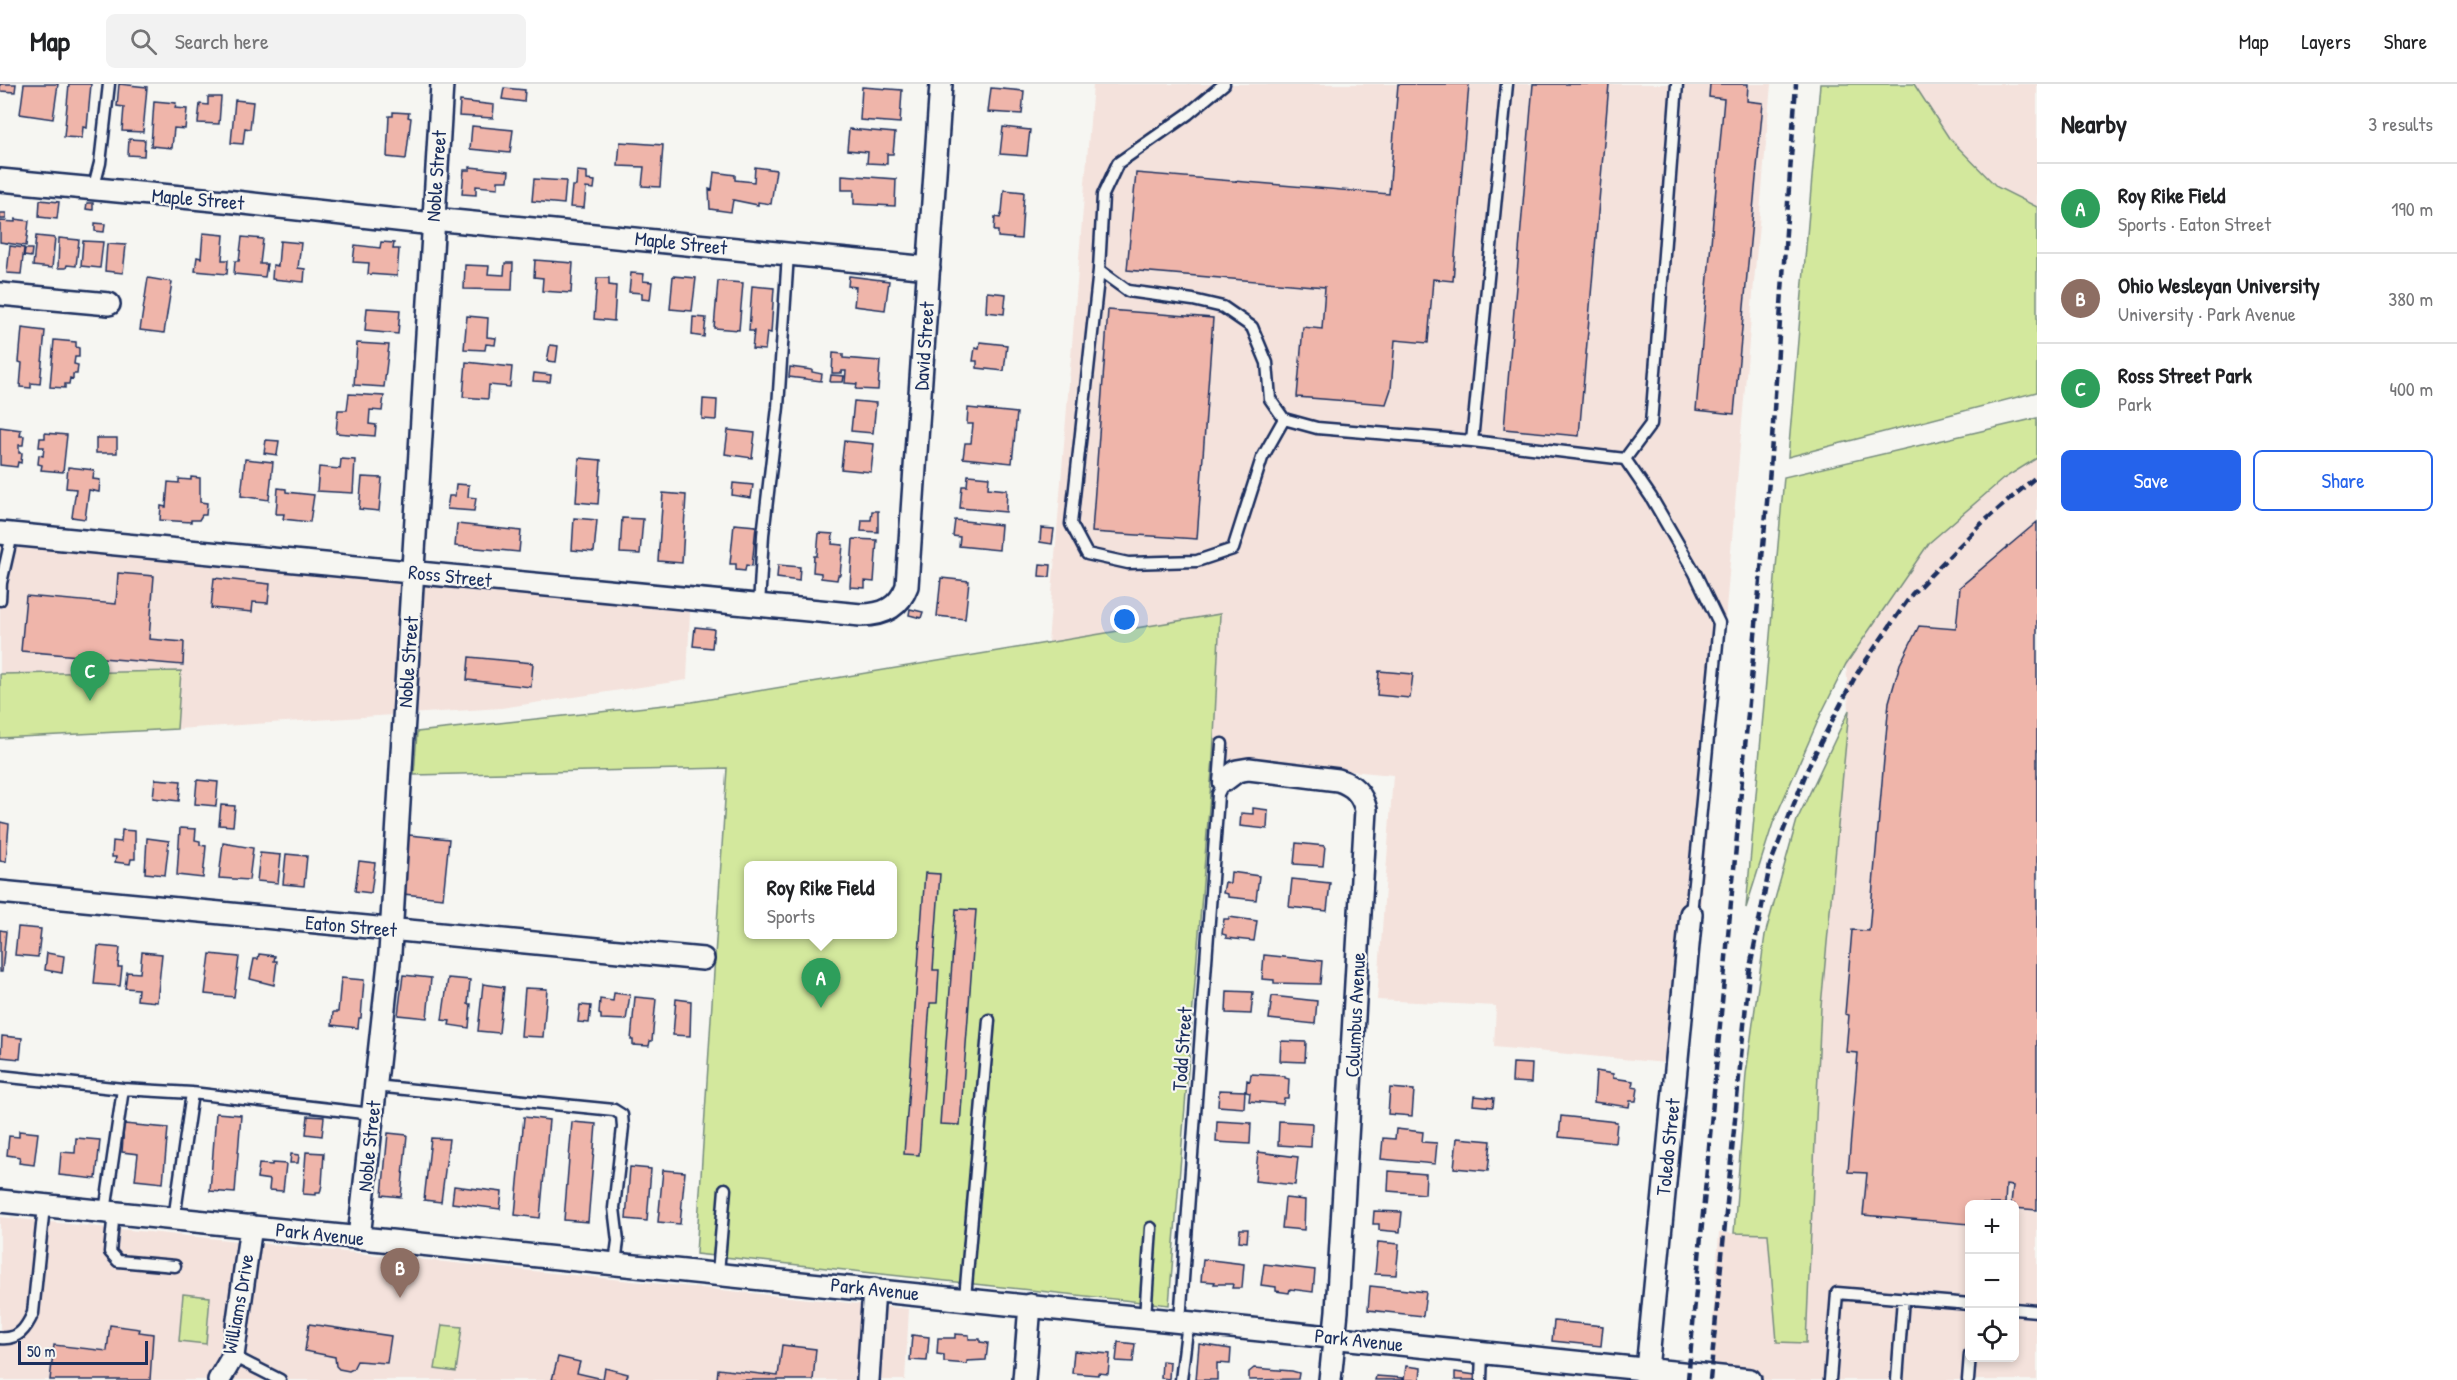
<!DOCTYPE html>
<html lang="en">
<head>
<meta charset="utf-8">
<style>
	:root { --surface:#fff; --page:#f2f2f2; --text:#202124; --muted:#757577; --line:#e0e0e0; --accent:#2563eb }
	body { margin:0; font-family:"Patrick Hand",sans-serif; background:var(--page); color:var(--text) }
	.controls { position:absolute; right:18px; bottom:18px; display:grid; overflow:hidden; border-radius:9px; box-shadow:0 3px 9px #0003 }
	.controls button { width:54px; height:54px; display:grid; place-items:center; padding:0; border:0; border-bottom:2px solid var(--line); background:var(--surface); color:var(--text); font:30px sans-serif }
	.scale { position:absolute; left:18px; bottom:15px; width:130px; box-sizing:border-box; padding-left:6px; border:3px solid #1b2f5e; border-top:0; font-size:16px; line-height:21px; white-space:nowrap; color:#1b2f5e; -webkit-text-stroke:4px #f6f6f2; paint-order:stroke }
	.you { position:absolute; left:1125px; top:536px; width:21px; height:21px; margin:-15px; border:4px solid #fff; border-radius:50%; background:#1a73e8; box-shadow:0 0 0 9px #1a73e833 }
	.badge { display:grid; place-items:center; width:39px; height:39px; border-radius:50%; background:var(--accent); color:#fff; font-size:20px; font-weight:700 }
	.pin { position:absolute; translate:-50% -50px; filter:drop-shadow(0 2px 3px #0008) }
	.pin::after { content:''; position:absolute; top:32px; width:21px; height:18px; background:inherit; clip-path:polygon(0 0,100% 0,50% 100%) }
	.popup { position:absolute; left:744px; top:777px; width:153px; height:78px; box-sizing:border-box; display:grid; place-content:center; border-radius:9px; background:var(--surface); filter:drop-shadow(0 2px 4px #0005); font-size:20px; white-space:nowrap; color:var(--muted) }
	.popup b { font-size:22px; color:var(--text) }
	.popup::after { content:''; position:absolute; left:50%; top:100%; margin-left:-12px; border:12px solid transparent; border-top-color:var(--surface) }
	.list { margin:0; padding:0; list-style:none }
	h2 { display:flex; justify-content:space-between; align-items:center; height:78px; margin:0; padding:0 24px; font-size:26px }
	h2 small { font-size:20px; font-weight:400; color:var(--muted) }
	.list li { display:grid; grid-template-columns:39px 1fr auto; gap:18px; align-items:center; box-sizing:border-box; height:90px; padding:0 24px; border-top:2px solid var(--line) }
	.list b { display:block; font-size:22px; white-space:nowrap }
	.list p { margin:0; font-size:20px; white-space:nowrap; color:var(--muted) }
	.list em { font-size:20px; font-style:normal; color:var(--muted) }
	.actions { display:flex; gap:12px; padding:18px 24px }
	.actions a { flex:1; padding:14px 0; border:2px solid var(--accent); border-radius:9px; text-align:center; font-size:21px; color:var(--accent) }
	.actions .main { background:var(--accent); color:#fff }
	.icon { flex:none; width:33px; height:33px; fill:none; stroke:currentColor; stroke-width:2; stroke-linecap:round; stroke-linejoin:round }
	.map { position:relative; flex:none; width:2037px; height:1296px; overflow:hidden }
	header { display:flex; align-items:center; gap:36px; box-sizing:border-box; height:84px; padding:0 30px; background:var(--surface); border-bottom:2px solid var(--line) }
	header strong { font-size:28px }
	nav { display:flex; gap:33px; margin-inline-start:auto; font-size:21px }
	.search { width:420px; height:54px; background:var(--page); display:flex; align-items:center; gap:15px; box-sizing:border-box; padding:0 21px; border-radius:9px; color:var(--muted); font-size:22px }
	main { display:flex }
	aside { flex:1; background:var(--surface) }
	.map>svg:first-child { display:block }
</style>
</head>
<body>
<header>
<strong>Map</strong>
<div class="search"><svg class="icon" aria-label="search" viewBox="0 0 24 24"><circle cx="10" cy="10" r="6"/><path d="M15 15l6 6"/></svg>Search here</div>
<nav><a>Map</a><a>Layers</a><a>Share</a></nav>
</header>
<main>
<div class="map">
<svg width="2037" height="1296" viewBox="0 0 2037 1296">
	<rect width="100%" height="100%" fill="#f6f6f2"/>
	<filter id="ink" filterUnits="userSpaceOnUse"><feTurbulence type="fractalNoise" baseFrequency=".0167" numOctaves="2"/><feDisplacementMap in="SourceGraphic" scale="12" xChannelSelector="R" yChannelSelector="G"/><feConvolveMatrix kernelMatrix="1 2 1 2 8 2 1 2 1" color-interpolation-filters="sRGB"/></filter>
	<g filter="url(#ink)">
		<!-- built -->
		<path fill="#f4e2dc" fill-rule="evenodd" d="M1093 0H1771L1687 981 1494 963 1496 922 1377 916 1393 691 1213 674 1220 531 1048 559Z
			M1914 0H2037V123L1997 103 1949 54Z
			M2037 374V1296H1709L1719 1149 1768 1150 1777 1258 1806 1259 1821 922 1849 626 1846 580 1929 459 2003 395ZM1970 1120H2014V1274H1970Z
			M0 459 690 527 687 596 501 624 177 645 180 587 0 590Z
			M0 1133 909 1225 905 1296H0Z"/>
		<!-- green -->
		<path fill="#d3e89d" stroke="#778c7e" stroke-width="1.5" fill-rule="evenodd" d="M1820 0H1914L1949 54 1997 103 2037 123V308L1788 373Z
			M2037 334V374L2003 395 1929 459 1846 580 1821 630 1773 739 1746 824 1784 393Z
			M1220 530 1213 674 1169 1221 696 1170 727 684 414 691 417 648 692 618ZM749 782H893V850H749Z
			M181 587 177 645 0 654V590Z
			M1849 626 1821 922 1806 1259 1777 1258 1768 1150 1734 1149 1746 990 1765 851 1797 736Z
			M183 1210 210 1213 206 1260 179 1257Z
			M442 1241 462 1243 456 1288 435 1285Z"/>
		<!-- building -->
		<path fill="#efb5aa" stroke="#1b2f5e" stroke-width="1.5" d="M0 0H16L15 8 0 7Z
			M24 0H58L53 35 20 30Z
			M69 0H91L87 44 83 43 82 54 64 53Z
			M119 0 147 3 143 48 122 47 124 23 117 22Z
			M1398 0H1469L1453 197 1433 195 1428 259 1395 256 1391 305 1386 320 1297 313 1303 243 1322 245 1325 203 1127 186 1136 89 1389 110Z
			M1533 0H1609L1579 352 1504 345Z
			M1710 0H1748L1747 17 1763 19 1734 330 1696 326 1724 15 1709 13Z
			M862 3 902 6 900 39 860 36Z
			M504 4 525 6 524 18 502 15Z
			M991 4 1024 7 1022 30 988 28Z
			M208 13H221L219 40 198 39 200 20 208 21Z
			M235 16 253 18 250 45 245 44 243 60 231 59Z
			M154 17 176 19 175 24 187 25 185 45 174 44 172 64 151 62Z
			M460 17 494 21 493 34 459 32Z
			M393 28 409 29 408 33 411 34 406 75 387 73 389 32H393Z
			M472 42 513 46 510 69 470 65Z
			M1003 43 1030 46 1027 72 1000 70Z
			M849 45 895 49 893 70H887V80L867 79 868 68 847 66Z
			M129 55 145 56 144 72 128 71Z
			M620 58 663 61 660 103 642 102 644 83 618 82Z
			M470 83 509 87 508 97H498V104L476 102V111L462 110 464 86H470Z
			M755 83 776 86 771 120 758 118V121L733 116 731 128 710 125 709 105 712 106 714 88 735 91V96L754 98Z
			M577 87 587 88V96L595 97 594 105 586 104 584 124 570 123 572 102H576Z
			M842 91 896 95 895 122 854 120V106H842Z
			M534 95 566 97 564 120 532 117Z
			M1004 106 1024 108 1021 155 998 153V147H994L995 133 1000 134 1002 128Z
			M40 116 59 118 57 135 39 133Z
			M87 119H93V126L86 125Z
			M0 129H6V135H0Z
			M15 135 29 137 26 162 0 158V137L15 138Z
			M95 139 105 140 104 148 95 147Z
			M203 149 224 151 222 176H228L227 190 195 187 197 173 201 174Z
			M36 152 55 154 52 184 33 182Z
			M242 153 263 155 260 180H267L265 193 234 190 235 177H239Z
			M59 154 79 156 76 182 67 181 66 184H58Z
			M83 157 103 158 100 184 81 182Z
			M280 157 301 159 298 184 305 185 304 198 272 195 273 181 278 182Z
			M381 158 394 159 393 165H399L397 192 368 190 369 179 353 178 355 161 380 164Z
			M107 160 126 161 123 189 105 187Z
			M10 162 24 164 21 190 7 189Z
			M25 165H32L31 173 24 172Z
			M535 176 573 179 571 209 542 207 543 194 534 193Z
			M505 179H513L512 206 464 205 465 181 489 182 488 190 504 191Z
			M631 189 644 190 643 197 652 198 650 216 642 215V209L629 208Z
			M673 192 696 194 692 227 670 225Z
			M849 192 889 197 885 226 854 222 856 203 848 202Z
			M148 194 172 198 164 249 140 246Z
			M597 194H609V201L616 202 614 237 594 235Z
			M718 197 743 199 739 246 714 244Z
			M752 202 774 204 771 249 767 248 765 266 752 265 754 247H749Z
			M987 208 1006 210 1004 230 986 228Z
			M367 224 400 226 398 250 365 247Z
			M1108 226 1213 234 1197 455 1092 448Z
			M467 232 488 234 487 253 496 254 495 261 486 260 485 266 464 265Z
			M693 233 706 234 704 253 692 251Z
			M22 244 45 247 40 300 31 299V304L20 303 22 279 19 278Z
			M54 256 76 258V263L79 264V273H75L74 280 78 281 77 290H73V295L70 294 69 300H65V304L50 303Z
			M980 258 1007 261 1004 287 977 284V277H973L975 264 979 265Z
			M357 259 389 261 384 303 354 301Z
			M550 261 558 262 556 278 547 277Z
			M833 269 843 270V274L880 277 878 306 856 305 857 300 845 299 846 287H842V289H832Z
			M466 278 512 283 510 303 489 301 488 315 463 313Z
			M790 283 812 286V288L822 290 821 297 789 293Z
			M534 289 551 291 550 298 533 297Z
			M831 291 844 292 843 298H830Z
			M349 310 384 312 382 327 370 326 369 340 376 341 375 352 336 349 338 326H347Z
			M703 315 717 316 716 336 702 335Z
			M854 317 876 319 873 349 851 347Z
			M968 324 1017 329 1012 379 963 374 965 359H971L973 340H967Z
			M0 343 21 346 20 352H24L23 361H19V369H22L21 379 18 378 17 383 0 381Z
			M728 346 755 349 752 374 725 370Z
			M45 349 67 351 63 388 41 386 42 381 38 380 39 371 43 372 44 363H39L40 354H45Z
			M96 354H117V369H96Z
			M266 356 279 357 277 371 264 369Z
			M844 357 874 360 871 388 841 385Z
			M579 374 601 376 598 420 576 418Z
			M245 375 273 378 269 416 241 412Z
			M341 375 355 376 353 409 317 407 319 383 340 385Z
			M68 383 94 386 93 395 100 396 99 408 89 406 85 435 72 433 76 405 66 404Z
			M968 391 989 393 988 404 1007 406 1006 428 960 424 962 402H967Z
			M191 393 200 394V418L207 419 206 431H202L199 436H191V438L160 436 161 422 166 423 168 398 179 399V395L191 396Z
			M362 393 382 394 379 427 359 425Z
			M733 399 753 401 751 414 732 411Z
			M456 400 469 401 468 413 476 414 474 427 447 425 449 412H455Z
			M278 404 286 405V408L314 411 310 438 283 435 284 430H276Z
			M663 409 686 411 682 479 658 477Z
			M872 427H878V448L861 447 862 436H871Z
			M574 434 597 436 594 468 572 466Z
			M622 434 643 435 640 470 620 469Z
			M955 436 1001 441 999 466 959 462 960 453 953 452Z
			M2037 438V1126L2014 1124V1120H2011L2013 1102 2006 1101 2005 1120H1970V1140L1863 1131 1867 1089 1848 1088 1858 969 1846 968 1849 931 1845 930 1852 846 1869 847 1889 618 1900 580 1919 542 1956 545 1960 503Z
			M457 440 521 447 519 468 455 462Z
			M734 440 756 442 752 482 746 481 745 487 736 486V480H730Z
			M1041 444 1054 445 1052 460 1040 458Z
			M819 449 833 450 832 460 843 461 840 491H838L837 496 821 494V489L813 488 814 472H817Z
			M853 455 877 456 874 498 865 497V504L850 503Z
			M1040 480 1051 481 1050 493 1039 492Z
			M778 481 800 483 799 497 777 494Z
			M118 489 154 492 149 555 184 558 183 581 21 567 26 512 116 520Z
			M214 494 270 500 268 519 253 518 252 528 211 524Z
			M941 494 969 497 965 535 937 532Z
			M910 525 923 528 921 534 909 531Z
			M695 543 714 545 712 564 693 562Z
			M469 573 533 579 531 603 467 596Z
			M1379 587 1413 590 1410 614 1377 611Z
			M155 695 181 697 179 717 153 714Z
			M197 696 218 698 216 722 195 720Z
			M221 721 235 722 233 742 219 741Z
			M1253 724 1268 726 1267 745 1240 742 1241 729 1253 730Z
			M0 738 9 740 6 778 0 777Z
			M180 744 196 745 195 756 200 757V761L206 762 203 794 177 791Z
			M122 746 135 747V775H131L130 780 115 778 116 773H112L113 757 121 758Z
			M409 751 449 755 443 814 403 810Z
			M147 754 169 757 165 791 145 789Z
			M223 759 253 764 249 796 219 794Z
			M1296 759 1325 762 1323 782 1294 780Z
			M260 769 281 771 278 799 257 797Z
			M286 770 307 772 304 802 283 800Z
			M359 777 375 779 371 809 355 807Z
			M1231 788 1259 792 1256 816 1228 813V810L1223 809 1225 798 1230 799Z
			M925 789 940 790 933 886H939L937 919H930L919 1071 904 1070Z
			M1292 795 1330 799 1327 827 1289 823Z
			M956 825 976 826 960 1041 940 1040Z
			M1229 833 1257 837 1254 857 1226 854V851L1222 850 1224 835H1229Z
			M18 843 41 845 38 873 15 871Z
			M0 846 6 847 2 888H0Z
			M98 862 120 864 118 883H122L120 902 94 900Z
			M142 868 162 870 157 918 137 916 138 905 125 904 127 888 140 889Z
			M47 869 64 872 62 889 45 886Z
			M210 870 239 873 234 913 205 910Z
			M259 870 275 872 274 877H277L274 901 250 895 254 875H258Z
			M1264 871 1322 877 1320 900 1274 899V896L1262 895Z
			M403 891 431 894 427 934 398 931Z
			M341 894 364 896 361 934H359L358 944 332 941 333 928H338Z
			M448 894 470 896 468 920H471L469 944 449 941 450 937 442 936Z
			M483 900 504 903 499 949 478 947Z
			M525 904 547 905 543 953 521 952Z
			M1227 907 1253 908 1251 930 1226 929Z
			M614 909 630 911 626 936 601 935V931L599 930 600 915 613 917Z
			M1272 912 1317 917 1315 940 1269 935Z
			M635 913 656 915 652 957H650L649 962 633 961V956H631Z
			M676 915 691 917 690 952 673 951Z
			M580 921 591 922 589 939 578 938Z
			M2 952 22 954 20 975 1 973Z
			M1281 957 1306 958 1305 978 1280 977Z
			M1513 979 1532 980 1531 999 1512 998Z
			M1596 987 1613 990V994L1633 997 1632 1003 1638 1004 1636 1017H1630L1629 1023 1594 1018Z
			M1251 990 1285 992V994L1289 995 1288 1014H1284L1283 1020 1249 1017 1250 1009 1246 1008 1247 996 1250 997Z
			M1390 1004 1414 1006 1412 1032 1388 1030Z
			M1219 1006 1245 1007 1244 1024 1218 1022Z
			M1474 1012 1494 1014 1493 1023 1473 1021Z
			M216 1029 241 1031 235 1109 210 1107Z
			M308 1032 324 1033 322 1052 306 1050Z
			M1561 1032 1617 1038 1615 1059 1559 1053Z
			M524 1033 549 1036 540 1134 515 1131Z
			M1217 1037 1251 1039 1250 1060 1216 1058Z
			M1279 1037 1312 1039 1311 1063 1278 1061Z
			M572 1038 596 1040 588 1138 564 1136Z
			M124 1040 168 1044 163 1099 135 1096 138 1070 122 1068Z
			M1396 1045 1423 1048 1422 1058 1437 1059 1435 1080 1381 1075 1383 1054 1395 1055Z
			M19 1047 38 1049 34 1081 19 1079 20 1073 7 1071 9 1052 19 1053Z
			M388 1049 407 1051 401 1113 382 1111Z
			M76 1054 100 1056 96 1095 59 1091 61 1068 75 1069Z
			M431 1054 449 1055 441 1118 424 1116Z
			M1457 1054 1491 1057 1488 1087 1454 1084Z
			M306 1068 324 1069 322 1101 320 1109H316V1111L303 1110Z
			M1258 1068 1298 1073 1295 1101 1255 1097Z
			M291 1070 299 1071 298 1079H290Z
			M272 1079 286 1080 283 1107 269 1106 270 1096 257 1094 259 1080 272 1081Z
			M630 1083 651 1085 647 1137 626 1135Z
			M663 1086 685 1088 680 1140 658 1138Z
			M1389 1087 1426 1090 1425 1110 1388 1107Z
			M454 1102 502 1108 500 1125 452 1119Z
			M1285 1114 1305 1116 1304 1146 1282 1144Z
			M1374 1127 1402 1128 1400 1148 1379 1146V1140H1373Z
			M1240 1145H1248L1247 1158 1239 1157Z
			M1378 1158 1399 1160 1396 1191 1375 1190Z
			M1203 1175 1244 1180 1242 1204H1232L1233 1200H1214L1215 1198 1201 1197Z
			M1264 1180 1315 1186 1313 1208 1290 1205 1289 1209 1276 1207V1203L1261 1201Z
			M1370 1202 1426 1208 1423 1232 1368 1226Z
			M1554 1237 1603 1242 1601 1262 1552 1257Z
			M309 1240 391 1252 387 1279 357 1277 353 1285 349 1287 339 1285 336 1282 335 1273 305 1267Z
			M110 1241 140 1245 139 1248 153 1250 150 1296H50L54 1261 107 1267Z
			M955 1250 969 1251V1255H980V1258L988 1259 986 1276 967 1277V1280L944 1278V1271L937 1270 938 1254H955Z
			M912 1251 929 1253 927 1277 910 1276Z
			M1118 1258 1135 1260 1133 1278 1116 1277Z
			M1199 1260 1231 1265 1230 1280 1217 1279V1296H1196Z
			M782 1261 816 1265 813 1296H717L718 1285 778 1292Z
			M1074 1267 1110 1270 1108 1290 1098 1289V1291L1072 1289Z
			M558 1273 580 1278 577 1289 603 1295 605 1284 628 1290 626 1296H552Z
			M1162 1277 1170 1278 1169 1295 1161 1294Z
			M1406 1282 1421 1284 1420 1296H1404Z
			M1254 1284 1292 1287 1299 1289 1298 1295 1249 1296V1288Z
			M1455 1288 1475 1291V1296H1455Z
			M1376 1292 1403 1294V1296H1375Z"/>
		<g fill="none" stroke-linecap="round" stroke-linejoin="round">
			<defs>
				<path id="lane" d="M1224 0 1188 30 1118 79 1103 111 1099 186 1128 207 1193 216 1223 223 1252 243 1267 279 1270 315 1284 335 1317 344 1472 357
					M1507 0 1472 357 1625 375 1651 340 1677 0
					M93 106 100 79 109 0
					M1099 186 1071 440 1087 470 1128 479 1197 477 1233 465 1262 374 1284 335
					M1625 375 1651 413 1695 489 1719 539 1691 830
					M0 516 1 499 12 451
					M759 522 763 451 778 323 788 170
					M1219 700 1222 660
					M0 992 123 1005
					M375 1002 614 1026 622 1031 623 1043 614 1124 618 1157 615 1179
					M105 1128 123 1005 192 1009 372 1030
					M114 1128 110 1168 118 1177 175 1182
					M174 1135 192 1009
					M718 1189 725 1105
					M965 1214 989 936
					M2014 1225 2037 1227
					M1145 1234 1151 1144
					M1180 1237 1217 726 1218 710 1225 696
					M0 1254C18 1256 26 1245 33 1229L44 1122
					M233 1272 280 1296
					M1181 1296 1188 1238
					M1481 1296 1482 1269
					M1830 1296 1837 1209 1970 1220
					M1897 1296 1903 1214
					M1968 1296 1970 1270"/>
				<path id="street" d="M0 96 235 118 433 140
					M433 135 929 184
					M0 210 109 220
					M0 449 861 531C883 531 899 524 907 502L941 0
					M1225 696 1237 687 1249 685 1338 696C1354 701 1362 710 1366 726L1337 1227 1330 1296
					M0 808 703 875
					M0 1117 1750 1296
					M359 1154 390 869 442 0
					M219 1296 233 1272 251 1142
					M868 1296 874 1205
					M1024 1296 1030 1221
					M1646 1296 1691 830"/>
			</defs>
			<!-- lane casing -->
			<use href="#lane" stroke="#1b2f5e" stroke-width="15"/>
			<!-- street casing -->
			<use href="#street" stroke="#1b2f5e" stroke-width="26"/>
			<!-- lane -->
			<use href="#lane" stroke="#f6f6f2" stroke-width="10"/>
			<!-- street -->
			<use href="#street" stroke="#f6f6f2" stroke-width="21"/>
			<!-- rail -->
			<path stroke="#1b2f5e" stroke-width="4.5" stroke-dasharray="9 4.5" stroke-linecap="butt" d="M1688 1296 1770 385 1796 0
				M1710 1296 1749 889 1770 781 1810 679 1856 591 1912 510 1981 440 2037 392"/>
		</g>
	</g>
	<g text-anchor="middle" stroke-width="4.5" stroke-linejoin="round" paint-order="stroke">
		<!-- street labels -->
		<g font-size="20" fill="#1b2f5e" stroke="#f6f6f2">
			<text transform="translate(436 92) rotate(-86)" y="7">Noble Street</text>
			<text transform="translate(198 115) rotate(5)" y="7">Maple Street</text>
			<text transform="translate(681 159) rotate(6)" y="7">Maple Street</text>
			<text transform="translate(924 262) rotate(-86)" y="7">David Street</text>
			<text transform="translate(450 492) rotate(6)" y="7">Ross Street</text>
			<text transform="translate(408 578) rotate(-86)" y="7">Noble Street</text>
			<text transform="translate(351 842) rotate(5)" y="7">Eaton Street</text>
			<text transform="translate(1355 931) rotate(-87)" y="7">Columbus Avenue</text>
			<text transform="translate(1182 965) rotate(-86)" y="7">Todd Street</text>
			<text transform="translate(369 1062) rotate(-84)" y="7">Noble Street</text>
			<text transform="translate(1668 1063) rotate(-84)" y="7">Toledo Street</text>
			<text transform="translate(320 1150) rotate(6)" y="7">Park Avenue</text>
			<text transform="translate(875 1205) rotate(6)" y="7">Park Avenue</text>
			<text transform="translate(238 1220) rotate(-80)" y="7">Williams Drive</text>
			<text transform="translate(1359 1256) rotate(6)" y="7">Park Avenue</text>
		</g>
	</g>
</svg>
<div class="controls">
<button>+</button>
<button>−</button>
<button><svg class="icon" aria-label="locate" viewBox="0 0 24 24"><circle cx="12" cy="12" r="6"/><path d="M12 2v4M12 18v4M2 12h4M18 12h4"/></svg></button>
</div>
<div class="scale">50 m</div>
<div class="you"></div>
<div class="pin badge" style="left:821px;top:924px;background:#2e9e5b">A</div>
<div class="popup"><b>Roy Rike Field</b>Sports</div>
<div class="pin badge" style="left:400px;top:1214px;background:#8d6e63">B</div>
<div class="pin badge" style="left:90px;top:617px;background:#2e9e5b">C</div>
</div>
<aside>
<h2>Nearby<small>3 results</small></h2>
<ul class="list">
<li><span class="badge" style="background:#2e9e5b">A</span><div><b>Roy Rike Field</b><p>Sports · Eaton Street</p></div><em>190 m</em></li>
<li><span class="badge" style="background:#8d6e63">B</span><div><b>Ohio Wesleyan University</b><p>University · Park Avenue</p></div><em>380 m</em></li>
<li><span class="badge" style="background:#2e9e5b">C</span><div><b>Ross Street Park</b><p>Park</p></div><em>400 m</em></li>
</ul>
<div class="actions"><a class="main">Save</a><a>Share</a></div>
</aside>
</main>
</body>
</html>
